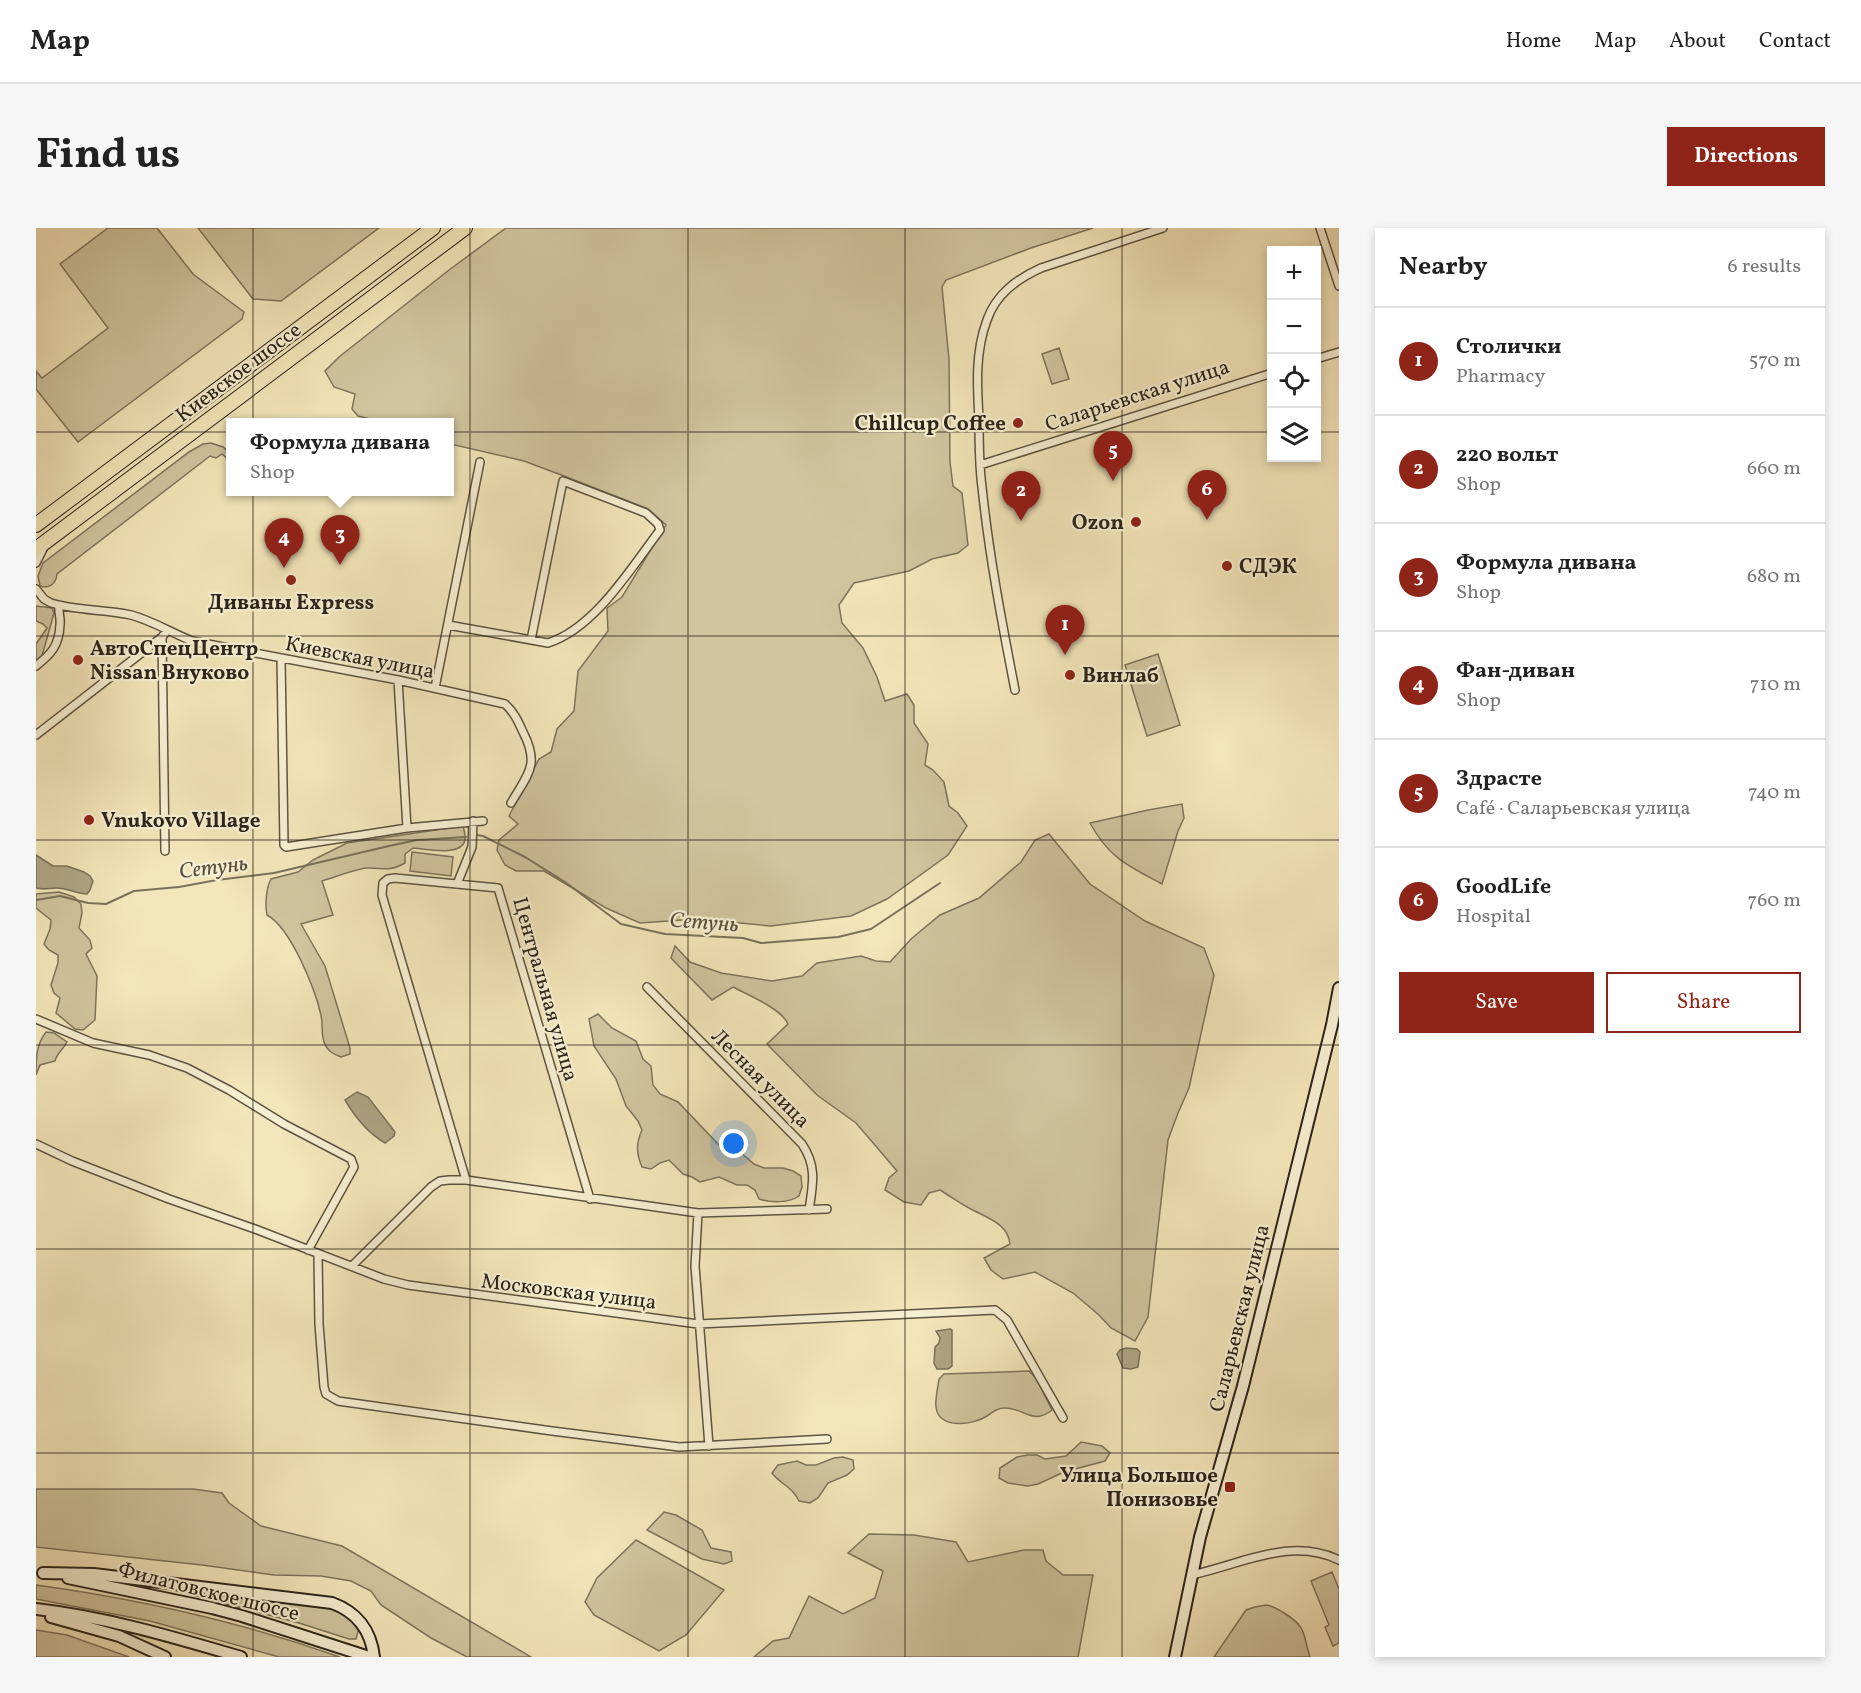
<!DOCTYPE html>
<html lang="en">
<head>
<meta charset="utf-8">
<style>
	:root { --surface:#fff; --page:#f6f6f6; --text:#222; --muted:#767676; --line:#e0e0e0; --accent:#8f2418 }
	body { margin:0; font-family:Vollkorn,serif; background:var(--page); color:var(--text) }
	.controls { position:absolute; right:18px; top:18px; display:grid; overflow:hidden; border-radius:0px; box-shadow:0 3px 9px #0003 }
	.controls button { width:54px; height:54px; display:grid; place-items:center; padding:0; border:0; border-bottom:2px solid var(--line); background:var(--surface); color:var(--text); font:30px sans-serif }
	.you { position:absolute; left:698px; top:916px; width:21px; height:21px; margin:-15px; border:4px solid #fff; border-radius:50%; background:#1a73e8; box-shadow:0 0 0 9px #1a73e833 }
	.badge { display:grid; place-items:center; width:39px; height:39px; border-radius:50%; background:var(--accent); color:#fff; font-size:20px; font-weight:700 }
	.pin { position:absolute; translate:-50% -50px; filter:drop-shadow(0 2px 3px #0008) }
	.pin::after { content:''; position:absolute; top:32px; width:21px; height:18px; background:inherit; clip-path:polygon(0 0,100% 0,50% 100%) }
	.popup { position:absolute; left:190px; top:190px; width:228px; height:78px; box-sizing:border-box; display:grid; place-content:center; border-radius:0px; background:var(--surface); filter:drop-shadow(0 2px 4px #0005); font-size:20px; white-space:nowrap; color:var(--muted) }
	.popup b { font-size:22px; color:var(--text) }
	.popup::after { content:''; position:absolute; left:50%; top:100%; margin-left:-12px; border:12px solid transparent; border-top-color:var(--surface) }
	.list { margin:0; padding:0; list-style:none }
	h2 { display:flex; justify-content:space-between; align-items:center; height:78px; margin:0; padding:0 24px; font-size:26px }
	h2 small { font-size:20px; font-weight:400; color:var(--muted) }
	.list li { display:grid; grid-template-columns:39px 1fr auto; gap:18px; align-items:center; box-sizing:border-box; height:108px; padding:0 24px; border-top:2px solid var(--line) }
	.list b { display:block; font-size:22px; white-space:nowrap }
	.list p { margin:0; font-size:20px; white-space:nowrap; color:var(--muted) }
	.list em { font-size:20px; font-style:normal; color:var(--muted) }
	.actions { display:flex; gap:12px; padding:18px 24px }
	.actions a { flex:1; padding:14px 0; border:2px solid var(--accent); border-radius:0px; text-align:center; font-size:21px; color:var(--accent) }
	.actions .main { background:var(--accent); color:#fff }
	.icon { flex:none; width:33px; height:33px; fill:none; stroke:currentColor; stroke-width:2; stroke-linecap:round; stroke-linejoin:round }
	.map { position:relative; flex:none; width:1303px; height:1429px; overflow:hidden; border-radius:0px }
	header { display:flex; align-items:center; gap:36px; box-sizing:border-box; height:84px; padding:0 30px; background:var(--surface); border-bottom:2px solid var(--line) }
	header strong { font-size:28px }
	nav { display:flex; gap:33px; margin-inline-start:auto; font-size:21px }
	.intro { display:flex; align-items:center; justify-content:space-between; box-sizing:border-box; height:144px; padding:0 36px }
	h1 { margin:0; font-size:42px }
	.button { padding:15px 27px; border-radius:0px; background:var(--accent); color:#fff; font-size:21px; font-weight:700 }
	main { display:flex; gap:36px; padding:0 36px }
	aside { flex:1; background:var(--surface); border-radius:0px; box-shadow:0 3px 9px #0003 }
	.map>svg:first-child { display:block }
</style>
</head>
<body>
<header>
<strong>Map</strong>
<nav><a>Home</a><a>Map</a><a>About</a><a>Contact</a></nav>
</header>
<div class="intro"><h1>Find us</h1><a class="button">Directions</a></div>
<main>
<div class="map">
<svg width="1303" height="1429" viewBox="0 0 1303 1429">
	<rect width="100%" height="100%" fill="#f3e6ba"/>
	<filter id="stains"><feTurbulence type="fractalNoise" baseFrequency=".00333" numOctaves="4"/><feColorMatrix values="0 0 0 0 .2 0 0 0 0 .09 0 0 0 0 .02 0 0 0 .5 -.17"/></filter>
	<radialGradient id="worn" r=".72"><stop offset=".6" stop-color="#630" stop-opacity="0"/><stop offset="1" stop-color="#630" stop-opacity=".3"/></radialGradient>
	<!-- green -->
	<path fill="#d1c59f" stroke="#7e745c" stroke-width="1.5" d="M72 0H121L157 46 208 84 206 91 42 214 0 161V143L6 150 72 100 24 36Z
		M162 0H343L245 73 217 71Z
		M470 0H1057L995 20 910 52 906 59 913 131 914 234 917 258 926 265 932 317 922 325 896 331 873 343 818 355 803 377 806 395 827 420 841 449 849 473 871 466 878 477V495L892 516 889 537 897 542 908 554 913 578 922 585 931 598 912 627 851 671 815 688 735 698 661 691 604 695 570 680 508 643H480L469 637 461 622 463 612 482 596 473 588 503 531 515 524 521 501 538 483 542 443 572 403 571 380 586 369 630 297 612 281 528 248 488 233 414 216 413 194H346L322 188 316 181 319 166 298 159 289 143 303 129 413 42Z
		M1023 120 1033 151 1016 156 1006 126Z
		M175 215 187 219 194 225V233L186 226 180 230 174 228 21 346C20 356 13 361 4 358L2 348 7 335 153 224 167 216Z
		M0 378 16 380 18 385 6 428 0 433V416L11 400 7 396 0 393Z
		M1122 426 1144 497 1111 508 1089 437Z
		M1146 576 1148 590 1142 603 1126 656C1092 638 1073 630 1054 595L1112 582Z
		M427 598C428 602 430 608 429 612 425 629 391 621 377 620L369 626V635C351 645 347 639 330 640 316 642 300 649 286 653L297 687 265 696 289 738 314 820V826L305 829C297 826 291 823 288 814 285 805 287 796 285 787 279 761 255 700 231 687 229 677 230 660 235 651L262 644 277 632 311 615Z
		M1013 606 1054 656 1109 693 1168 720 1178 747 1153 860 1142 885 1132 912 1112 1089 1099 1113 1075 1100 1063 1087 1037 1065 999 1044 967 1051 955 1042 948 1030 974 1016C972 995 949 989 933 980 923 975 914 968 904 962L893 965 885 977 868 974 849 962 853 950 861 943 820 895 781 867 731 816 752 796C746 781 712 767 697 759L676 772 635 730 639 718 654 734 685 745 736 753 766 748 781 735 825 728 840 733 854 734 875 711 904 687 943 670 985 634 999 612Z
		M376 624 417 629 415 648 374 643Z
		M23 664 38 669 45 676 46 685 43 700 54 712 56 720 50 726 61 748 59 792 47 802 39 801 20 785 24 770 18 765 15 757 22 735V727L13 722 8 716 14 701 15 692 0 680V666Z
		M562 786 576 800 600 813 607 831 615 838 617 857 624 866 642 874 684 918 703 923 718 936 728 940H747L757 943 765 948 766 959 763 968C753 975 735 975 723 971L719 962 711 957H701L683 949 664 954 656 949 647 946 633 932 624 935 615 941 606 939C600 925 600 915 606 902L602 893 590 878 580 851 558 818 553 791Z
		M10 804 18 805 31 814C27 822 21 825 19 833L4 837 0 847C0 830 0 817 10 804Z
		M993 1143 1000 1150 1016 1182C997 1198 987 1179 968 1180 960 1180 958 1184 951 1188 937 1197 903 1202 900 1179 899 1170 902 1159 903 1151L908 1146Z
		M1045 1214 1066 1218 1074 1225 1069 1233 1028 1244 1002 1256 992 1258 972 1255 963 1250 964 1240 981 1229 991 1227H1001L1009 1231 1030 1228Z
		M807 1229 817 1232 818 1241 811 1247 792 1255 782 1270 774 1275 763 1273C756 1258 745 1257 736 1245L742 1237 761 1233 770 1237H780L798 1230Z
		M0 1261H157L186 1265 193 1275 225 1298 306 1318 495 1429H431L395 1410 345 1377 335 1363 315 1353 285 1348 238 1347 166 1337 0 1319Z
		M628 1284 640 1287 666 1302 675 1320 695 1324 696 1333 688 1336 666 1331 611 1302Z
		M833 1306 878 1307 920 1314 932 1334 988 1322H1007L1010 1333 1027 1347H1057L1042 1429H718L737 1413 753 1410 773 1368 807 1386 839 1370 847 1343 812 1325Z
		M600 1312 688 1362 650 1407 623 1423 558 1387 549 1374 561 1350Z
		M1296 1344 1303 1361V1415L1297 1418 1289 1399 1293 1397 1275 1353Z
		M0 1357C103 1371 205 1394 304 1429H243L114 1393 0 1371Z
		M134 1361 174 1364 296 1380 312 1387 323 1400 320 1411H313L263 1395Z
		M1230 1377C1238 1378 1241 1381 1248 1385 1272 1400 1266 1405 1274 1429H1178L1210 1382 1219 1379Z
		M0 1402 31 1407 93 1429H0Z"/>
	<!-- water -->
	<path fill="#afa484" stroke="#7a715a" stroke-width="1.5" d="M0 627 17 638H31L48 644 54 648 57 653 54 662 51 666C41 666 31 660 21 660 13 660 8 662 0 660Z
		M321 864 332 869 359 904 358 908 349 915C332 905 319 889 309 872Z
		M914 1101 916 1102V1138L912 1141H901L898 1135 899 1119 903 1115 904 1110 900 1103Z
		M1090 1120 1101 1121 1104 1124 1102 1139 1095 1141 1087 1140 1081 1126 1084 1122Z"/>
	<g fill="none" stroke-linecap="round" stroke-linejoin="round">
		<!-- stream -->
		<path stroke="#7a715a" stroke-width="2" d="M440 607 447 608 489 629 529 654 585 696 629 706 707 710 725 715 802 709 835 701 904 655
			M0 672 24 668 52 675 70 676 98 663 143 659 181 652 238 645 353 618 381 612 430 609"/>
		<defs>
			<path id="street" d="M1284 0 1303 58
				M1280 131 1303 124
				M944 237 1236 145
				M0 335 8 319
				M0 361 8 371 15 375C41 383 69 381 95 387 117 393 136 405 156 413L362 452 469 476C478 484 482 493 487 504 504 537 492 546 475 575
				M412 397 512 415C559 400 595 340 624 302L622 296 610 285 527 253 495 412
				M245 430 248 617 250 619 371 600 447 593
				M0 438C15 426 23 418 24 397 25 390 22 384 23 377
				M362 452 371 600
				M399 460 444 234
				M979 462C966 395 953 327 946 259 943 237 943 214 943 191 941 157 939 124 951 92 960 66 981 51 1005 40L1127 0
				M0 507 126 409
				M129 623 126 409 131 403
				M421 656 436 619 437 593
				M611 759 766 916C781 938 777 956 773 982
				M0 791 57 815 113 827 151 840 193 862 248 896 315 931 318 939 272 1022
				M0 916 36 933 133 971 219 1001 348 1051 372 1057 662 1096 959 1082 971 1092 1027 1190
				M430 952 346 667 347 655 352 651 359 650 462 660 554 971
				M662 985 659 1038 673 1218
				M282 1026 283 1096 288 1159 290 1166 302 1173 516 1203 643 1219 791 1211
				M316 1038 395 959 404 953 413 952H430L662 985 791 981
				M1155 1347C1204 1337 1254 1308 1303 1332"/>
			<path id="secondary" d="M7 1345 58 1346 296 1375C321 1384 335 1403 338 1429
				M32 1350 176 1380 206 1388 333 1429
				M0 1381C70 1389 137 1409 205 1429
				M15 1389 83 1408 129 1429
				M1139 1429 1164 1309 1207 1158 1296 797 1303 760"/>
			<path id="highway" d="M0 297 397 0
				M0 321 429 0"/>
		</defs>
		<!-- street casing -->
		<use href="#street" stroke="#5d5442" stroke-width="10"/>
		<!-- secondary casing -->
		<use href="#secondary" stroke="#2b241a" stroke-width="14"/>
		<!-- highway casing -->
		<use href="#highway" stroke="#2b241a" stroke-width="16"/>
		<!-- street -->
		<use href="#street" stroke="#f7efd2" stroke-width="7"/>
		<!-- secondary -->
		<use href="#secondary" stroke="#f7efd2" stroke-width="10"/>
		<!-- highway -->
		<use href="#highway" stroke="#f3e6ba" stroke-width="14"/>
	</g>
	<!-- grid -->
	<path fill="none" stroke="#2b241a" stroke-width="1.5" stroke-opacity="0.55" d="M217 0V1429M434 0V1429M652 0V1429M869 0V1429M1086 0V1429M0 204H1236M1280 204H1303M0 408H1303M0 612H1303M0 817H1303M0 1021H1303M0 1225H1303"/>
	<!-- markers -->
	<g fill="#8f2418" stroke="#f7efd2" stroke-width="2">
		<circle cx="982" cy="195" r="6"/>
		<circle cx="1100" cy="294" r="6"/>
		<circle cx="1191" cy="338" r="6"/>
		<circle cx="255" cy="352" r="6"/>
		<circle cx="42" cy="432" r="6"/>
		<circle cx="1034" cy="447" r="6"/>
		<circle cx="53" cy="592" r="6"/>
		<rect x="1188" y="1253" width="12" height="12" rx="3"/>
	</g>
	<g text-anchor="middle" stroke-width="4.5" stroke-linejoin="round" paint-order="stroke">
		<!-- street labels -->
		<g font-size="21" fill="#2b241a" stroke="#f7efd2">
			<text transform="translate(202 144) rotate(-37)" y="7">Киевское шоссе</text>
			<text transform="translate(1101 167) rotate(-18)" y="7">Саларьевская улица</text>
			<text transform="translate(324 429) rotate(11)" y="7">Киевская улица</text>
			<text transform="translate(510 761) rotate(74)" y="7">Центральная улица</text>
			<text transform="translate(725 850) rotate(45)" y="7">Лесная улица</text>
			<text transform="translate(533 1063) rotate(7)" y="7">Московская улица</text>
			<text transform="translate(1203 1090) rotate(-76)" y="7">Саларьевская улица</text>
			<text transform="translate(173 1363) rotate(14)" y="7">Филатовское шоссе</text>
		</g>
		<!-- poi labels -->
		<g font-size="21" font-weight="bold" fill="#2b241a" stroke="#f7efd2" text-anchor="start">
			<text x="970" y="202" text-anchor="end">Chillcup Coffee</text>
			<text x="1088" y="301" text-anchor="end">Ozon</text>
			<text x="1203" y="345">СДЭК</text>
			<text x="255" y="381" text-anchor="middle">Диваны Express</text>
			<text x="54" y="427">АвтоСпецЦентр<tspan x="54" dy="24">Nissan Внуково</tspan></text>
			<text x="1046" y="454">Винлаб</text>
			<text x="65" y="599">Vnukovo Village</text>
			<text x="1182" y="1254" text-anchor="end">Улица Большое<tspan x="1182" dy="24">Понизовье</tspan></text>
		</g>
		<!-- water labels -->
		<g font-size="22" font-style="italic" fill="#59513f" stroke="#f7efd2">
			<text transform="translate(177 638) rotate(-7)" y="8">Сетунь</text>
			<text transform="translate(668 693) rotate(4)" y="8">Сетунь</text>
		</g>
	</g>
	<rect width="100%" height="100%" filter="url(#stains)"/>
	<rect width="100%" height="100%" fill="url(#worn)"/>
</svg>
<div class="controls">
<button>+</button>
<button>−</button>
<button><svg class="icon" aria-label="locate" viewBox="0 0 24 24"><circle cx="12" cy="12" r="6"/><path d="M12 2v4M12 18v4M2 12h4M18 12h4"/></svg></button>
<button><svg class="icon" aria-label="layers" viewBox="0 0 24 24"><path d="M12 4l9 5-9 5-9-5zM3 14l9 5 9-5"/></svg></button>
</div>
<div class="you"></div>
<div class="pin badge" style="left:1029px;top:427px">1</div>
<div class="pin badge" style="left:985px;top:293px">2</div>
<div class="pin badge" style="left:304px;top:337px">3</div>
<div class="popup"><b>Формула дивана</b>Shop</div>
<div class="pin badge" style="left:248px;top:340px">4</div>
<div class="pin badge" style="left:1077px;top:253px">5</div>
<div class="pin badge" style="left:1171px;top:292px">6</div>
</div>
<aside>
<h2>Nearby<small>6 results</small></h2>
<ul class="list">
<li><span class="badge">1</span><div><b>Столички</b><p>Pharmacy</p></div><em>570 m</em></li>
<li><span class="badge">2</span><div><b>220 вольт</b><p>Shop</p></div><em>660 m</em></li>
<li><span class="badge">3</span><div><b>Формула дивана</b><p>Shop</p></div><em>680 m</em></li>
<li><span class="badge">4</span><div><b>Фан-диван</b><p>Shop</p></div><em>710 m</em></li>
<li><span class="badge">5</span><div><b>Здрасте</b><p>Café · Саларьевская улица</p></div><em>740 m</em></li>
<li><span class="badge">6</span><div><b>GoodLife</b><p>Hospital</p></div><em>760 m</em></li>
</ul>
<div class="actions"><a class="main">Save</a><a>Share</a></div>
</aside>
</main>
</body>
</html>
